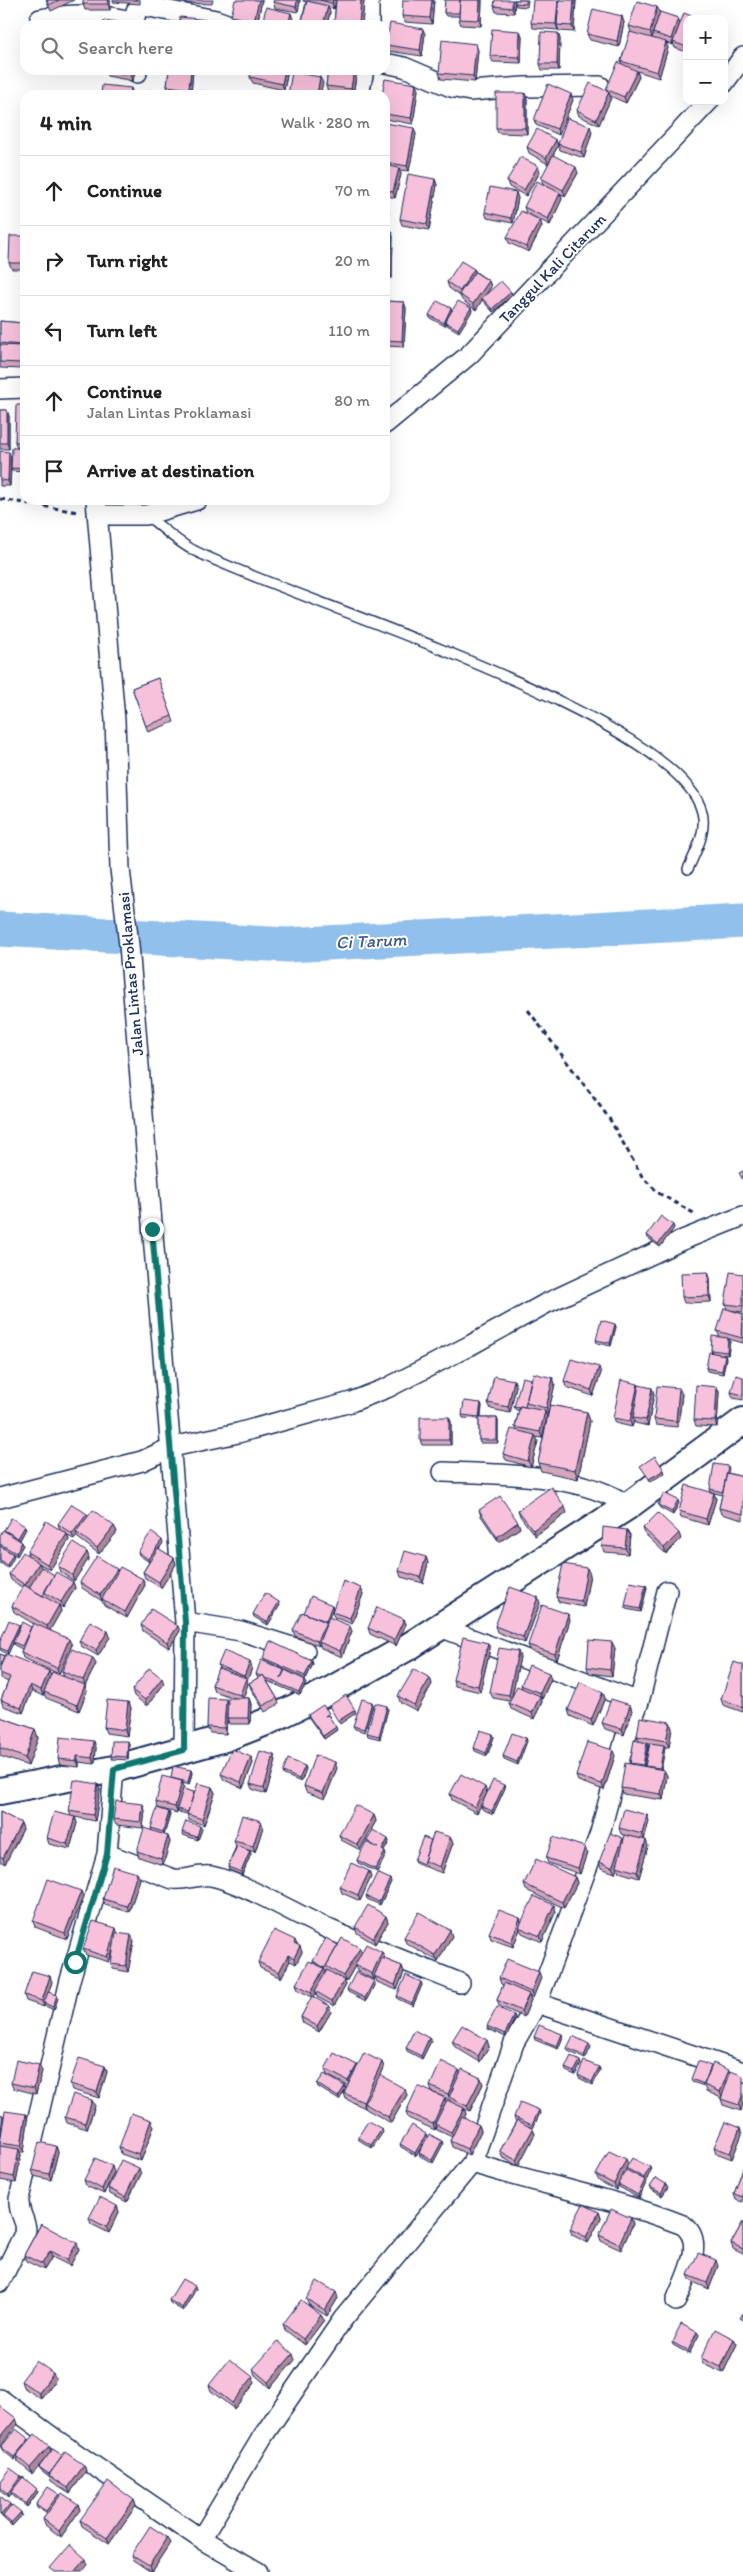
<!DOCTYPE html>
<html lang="en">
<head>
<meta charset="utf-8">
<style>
	:root { --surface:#fff; --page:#f2f2f2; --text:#222; --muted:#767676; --line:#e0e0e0 }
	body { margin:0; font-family:Itim,sans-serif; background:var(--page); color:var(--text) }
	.controls { position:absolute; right:15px; top:15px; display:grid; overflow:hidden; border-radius:10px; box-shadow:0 5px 20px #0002 }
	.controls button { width:45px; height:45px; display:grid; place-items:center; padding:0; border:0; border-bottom:1px solid var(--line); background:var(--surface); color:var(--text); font:25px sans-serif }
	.stop { position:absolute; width:15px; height:15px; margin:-11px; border:4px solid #0f766e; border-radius:50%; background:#fff }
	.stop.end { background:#0f766e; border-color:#fff; box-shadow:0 1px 5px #0008 }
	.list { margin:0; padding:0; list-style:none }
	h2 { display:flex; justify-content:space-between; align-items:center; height:65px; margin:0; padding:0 20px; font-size:21px }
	h2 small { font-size:16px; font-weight:400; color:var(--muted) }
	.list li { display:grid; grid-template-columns:32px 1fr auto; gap:15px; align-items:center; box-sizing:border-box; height:70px; padding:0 20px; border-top:1px solid var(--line) }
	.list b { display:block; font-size:19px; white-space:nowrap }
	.list p { margin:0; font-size:16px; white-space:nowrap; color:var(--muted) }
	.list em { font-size:16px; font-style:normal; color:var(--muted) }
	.icon { flex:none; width:28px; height:28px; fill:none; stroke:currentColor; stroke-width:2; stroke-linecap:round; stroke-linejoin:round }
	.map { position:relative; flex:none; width:743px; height:2572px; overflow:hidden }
	.search { position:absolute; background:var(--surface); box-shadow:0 5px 20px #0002; left:20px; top:20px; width:370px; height:55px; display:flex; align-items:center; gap:12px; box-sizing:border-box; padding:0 18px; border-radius:15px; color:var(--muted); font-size:19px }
	.panel { position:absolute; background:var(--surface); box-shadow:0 5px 20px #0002; left:20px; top:90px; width:370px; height:415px; border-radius:15px }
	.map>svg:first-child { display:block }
</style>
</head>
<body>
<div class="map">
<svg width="743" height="2572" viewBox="0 0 743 2572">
	<rect width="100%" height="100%" fill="#fff"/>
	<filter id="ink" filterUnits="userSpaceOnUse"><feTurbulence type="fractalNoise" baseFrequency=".02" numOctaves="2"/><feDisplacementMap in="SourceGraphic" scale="10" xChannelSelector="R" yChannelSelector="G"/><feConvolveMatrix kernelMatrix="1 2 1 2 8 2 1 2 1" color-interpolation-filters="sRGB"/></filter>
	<g filter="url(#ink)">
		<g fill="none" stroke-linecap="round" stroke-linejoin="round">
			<!-- river -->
			<path stroke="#90c0eb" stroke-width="35" d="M0 929 287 945 743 921"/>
			<defs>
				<path id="lane" d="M146 515C162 527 178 543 195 551 289 599 678 715 702 812 707 832 696 851 688 869"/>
				<path id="street" d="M369 0V25
					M40 19C72 13 102 13 134 22
					M134 25 136 11 144 6 216 20 230 25
					M385 63 404 67 451 87 470 91 524 87 600 86
					M137 70V73
					M724 83 743 57
					M359 95 364 70
					M0 389 25 388
					M385 424 469 355 709 101
					M96 500 115 720 120 869 129 945 185 1622 184 1750
					M97 515H146L197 500
					M443 1472C496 1474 584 1473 628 1506
					M0 1498 142 1461 172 1447 238 1433 351 1402 387 1388 469 1346 545 1304 680 1241 743 1216
					M185 1622 241 1631 305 1651
					M440 1627 639 1702
					M107 1854 173 1879C186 1881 198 1874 211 1876 241 1882 292 1912 322 1926 367 1947 413 1964 460 1983
					M537 2003 743 2072
					M472 2163C542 2185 614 2198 683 2225 707 2242 684 2279 676 2301
					M0 2282 26 2230C25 2217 18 2214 19 2199L70 1980 107 1854 114 1769
					M0 2399 55 2439 201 2539 263 2436 343 2319 472 2163 514 2043 537 2003 600 1833 625 1739 639 1702 667 1591
					M201 2539 258 2572"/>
				<path id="secondary" d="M0 1791 114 1769 225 1738 266 1722 329 1691 408 1647 628 1506 743 1421"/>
			</defs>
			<!-- lane casing -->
			<use href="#lane" stroke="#1b2f5e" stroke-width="12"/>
			<!-- street casing -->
			<use href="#street" stroke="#1b2f5e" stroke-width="22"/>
			<!-- secondary casing -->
			<use href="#secondary" stroke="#1b2f5e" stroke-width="30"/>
			<!-- path -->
			<path stroke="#1b2f5e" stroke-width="3" stroke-dasharray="5 4" stroke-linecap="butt" d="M0 499 78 512
				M528 1010 609 1118 643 1178 660 1194 697 1215"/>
			<!-- lane -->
			<use href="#lane" stroke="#fff" stroke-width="9"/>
			<!-- street -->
			<use href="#street" stroke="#fff" stroke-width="19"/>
			<!-- secondary -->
			<use href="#secondary" stroke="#fff" stroke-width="26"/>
		</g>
		<!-- wall -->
		<path fill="#d4a6bc" stroke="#1b2f5e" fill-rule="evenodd" d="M46 0H74L51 11Z
			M110 0V10H85L83 4Z
			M113 0H140V4L113 2Z
			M185 0H213L212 4 186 3Z
			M262 0 257 25H248L233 22 231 16Z
			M274 0H300L298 12 275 8 273 2Z
			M303 0H364L362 25H334L336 0 334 9 328 7 330 12 327 25H301L306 2 303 1Z
			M434 0 432 24 404 22 402 16Z
			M445 0H482L481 26 461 25 459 19V16H446L444 13Z
			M515 0 514 13 496 12 494 6Z
			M515 0H528L527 7 516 6Z
			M576 0 574 32 559 31 558 28V30L533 28 531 23Z
			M657 7 660 13 678 18 680 23 687 19V52L675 48 673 43V45L666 43 668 48 659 78 637 71 639 77 626 103 610 96 611 98 599 125 579 116 577 110 607 91 606 89 622 64 621 61 631 32 629 26Z
			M624 22 619 47 590 40 587 34Z
			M520 31 522 36 521 63 493 62 490 56Z
			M558 33 560 39 559 70H542L540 64Z
			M425 34 422 56 388 51 386 45Z
			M478 50 475 82 441 79 439 73Z
			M105 70H135L133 81 107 76Z
			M169 70H193L191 94 169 92 167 86Z
			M252 70H288L284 90 253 83 250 77Z
			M328 70H357L353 95 328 92 326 86Z
			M418 90 413 124 385 119V95Z
			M527 99V134L498 133 496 128Z
			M573 100 559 135 536 125 534 120Z
			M385 123 416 134 409 171 399 170 401 174 395 198 385 195Z
			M592 132 584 158 560 150 558 144Z
			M556 140 558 146 548 164 529 153 527 147Z
			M540 172 526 196 509 187 507 181Z
			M578 173 565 196 561 194 562 199 550 225 526 213 524 207 550 188 543 184 541 178Z
			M435 179 437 185 429 230 402 225 400 219Z
			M518 198 513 223 487 218 485 212Z
			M385 205 389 212 385 230H391L393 236 392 278H385Z
			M540 220 542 226 529 252 509 243 507 237Z
			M25 236V269H12L9 263Z
			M474 269 476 272 489 281 491 287 487 293 511 292 512 295 493 312 482 300 476 310 462 300 460 296 449 288 447 282Z
			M385 301 404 302 406 308 404 347 385 346Z
			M471 308 472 311 459 332 447 325 446 323 445 326 430 318 429 315Z
			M0 321 23 323 25 328 24 350H23L22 369 0 368Z
			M25 393V448H17L15 442Z
			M0 410H7L9 416V449H0Z
			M25 448V472L12 471 11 469 10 486H0V451L11 458Z
			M158 678 174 722 148 732 132 688Z
			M673 1225 674 1228 660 1247 648 1238 647 1235Z
			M708 1272 710 1278 711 1302 684 1303 682 1297Z
			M743 1274V1312L729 1310 743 1314V1343L729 1339 730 1341 728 1355 712 1353 726 1358 723 1374 707 1371 706 1368 712 1353 711 1350 720 1337 717 1331 727 1309 725 1304Z
			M615 1324 616 1327 611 1346 597 1343 596 1340Z
			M601 1373 593 1396 566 1387 564 1381Z
			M743 1377V1400L733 1398 731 1392Z
			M553 1378 555 1384 550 1405 587 1412 590 1421 578 1479 541 1471 538 1463 548 1414 545 1413 547 1417 542 1438 536 1437 538 1441 531 1467 506 1460 503 1454 517 1430 515 1427 519 1410H516L514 1407 531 1379Z
			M514 1380 516 1386 510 1413 491 1409 488 1403Z
			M639 1386 652 1388 654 1394 648 1426 635 1423 634 1421 632 1427 615 1423 613 1418Z
			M717 1387 719 1392 717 1427 696 1426 694 1420Z
			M682 1394 678 1427 656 1425 654 1419Z
			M481 1403 482 1406 481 1418H497L498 1421V1443H480L479 1440V1419L463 1418 462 1415Z
			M449 1417 451 1422V1445H422L420 1440Z
			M728 1466 729 1469 728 1473 743 1477V1520L721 1514 719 1508 722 1495 711 1492 710 1489Z
			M714 1493 716 1499 708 1525 681 1517 679 1511Z
			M679 1503 673 1515 660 1508 658 1505Z
			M479 1510 518 1522 520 1528 499 1542 481 1516Z
			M518 1510 567 1513 535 1536 520 1516Z
			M87 1514 88 1517 114 1526 117 1532 99 1554 78 1538 77 1536 74 1540 67 1535 69 1540 50 1570 40 1564 41 1568 54 1575 73 1582 75 1588 63 1608 59 1605 61 1611 50 1630 72 1645 59 1674 23 1658 21 1652 22 1649 14 1645 13 1643 8 1654 0 1650V1641L20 1627H31L34 1624 14 1612 12 1606 23 1588 11 1580 9 1574 28 1556 27 1552 60 1530 58 1524Z
			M643 1528 681 1539 666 1554 645 1534Z
			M26 1529 20 1540 23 1545 17 1556 0 1546V1535L5 1532 4 1530Z
			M627 1530 630 1535 628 1554 604 1552 602 1546Z
			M163 1543 159 1549 174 1558 176 1564 161 1588 145 1578 143 1572 149 1562 139 1555 138 1552Z
			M0 1546 14 1557 8 1568 0 1563Z
			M87 1552 89 1558 74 1581 60 1572 58 1566Z
			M426 1557 428 1563 423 1583 401 1577 399 1571Z
			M117 1571 143 1579 145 1585 127 1618 104 1605 102 1600V1601L82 1588 80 1582Z
			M590 1574 584 1607 559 1602 556 1597Z
			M646 1585 647 1588 641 1612 626 1609 625 1606Z
			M361 1588 363 1594 352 1624 334 1617 332 1612Z
			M540 1603 525 1643 497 1632 495 1626Z
			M280 1605 268 1625 254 1617 253 1614Z
			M332 1605 333 1608 329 1617 352 1631 342 1657 321 1648 320 1645 319 1646 295 1636 293 1630 304 1613Z
			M404 1619 406 1624 396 1646 370 1634 368 1628Z
			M570 1620 557 1660 531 1651 528 1645Z
			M141 1625 180 1631 169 1648 143 1631Z
			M108 1631 110 1637 98 1656 81 1646 79 1641Z
			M488 1643 490 1649 480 1692 455 1686 453 1680Z
			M615 1648 612 1676 589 1673 587 1667Z
			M0 1654 49 1671 50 1676H64L62 1671 96 1664 85 1686 87 1691 79 1711 46 1698 44 1693 43 1696 32 1691 23 1713 3 1706 1 1700 8 1682 0 1678Z
			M520 1657 512 1696 522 1688 521 1685 551 1679 542 1699 541 1698 542 1702 534 1719 511 1709 509 1703 510 1701 493 1698 490 1692Z
			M263 1658 312 1661 313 1664 306 1679 264 1660Z
			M218 1665 252 1668 247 1681 248 1684 243 1698H249L251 1704 250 1724H229L227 1718V1715L226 1734 210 1733 207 1727 227 1704 234 1698 214 1691 212 1685 219 1668Z
			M743 1665V1712L723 1705 721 1699Z
			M284 1670V1671L306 1683 300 1695 267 1681 277 1698 279 1704 265 1712 251 1689 249 1683 258 1678 257 1677 256 1674Z
			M430 1678 432 1684 417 1711 400 1702 398 1696Z
			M164 1684 147 1706 134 1696 132 1690Z
			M605 1698 593 1726 570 1716 568 1710Z
			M128 1702 131 1708 127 1736 106 1733 104 1727Z
			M372 1702 373 1705 365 1732 355 1729 353 1726Z
			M630 1705 632 1711 624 1735 605 1729 602 1723Z
			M388 1709 380 1739 368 1736 367 1733Z
			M308 1715 330 1716 329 1717 337 1730 324 1739 309 1718Z
			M0 1717 35 1729 38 1738 28 1766 0 1756Z
			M672 1728 669 1747H664L665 1748 661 1769 664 1770 667 1776 663 1800 623 1794 621 1788 631 1764 630 1763 639 1741 637 1736ZM647 1743 649 1744 646 1767H644L648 1746Z
			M493 1734 494 1737 487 1756 475 1751 474 1748Z
			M526 1738 527 1741 518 1765 504 1759 503 1756Z
			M128 1741 129 1744 128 1760 112 1759 111 1756Z
			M96 1747 95 1764 79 1762V1767L60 1765 58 1759Z
			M274 1755 276 1761 266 1794 252 1789 250 1784Z
			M615 1756 604 1790 578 1781 576 1776Z
			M251 1757 253 1763 243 1788 224 1780 221 1774Z
			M305 1766 306 1769 301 1782 284 1775 283 1772Z
			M337 1768 325 1799 306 1792 304 1786Z
			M191 1770 192 1773 189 1785 183 1783 184 1787 183 1789 194 1793 212 1787 215 1793 204 1825 189 1820 187 1814 179 1812 178 1810 177 1813 158 1808 156 1802 171 1778Z
			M98 1784 100 1790 95 1821 75 1817 77 1823 70 1849 49 1844 47 1838 71 1816 69 1811Z
			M504 1785 505 1788 493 1814 482 1809 481 1806 483 1801 477 1813 452 1800 450 1794 487 1792Z
			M145 1810 143 1828 116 1825 113 1819Z
			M0 1812 21 1823 23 1829 5 1864 0 1861Z
			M169 1812 170 1815 164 1835 168 1836 170 1842 163 1865 139 1857 137 1851 152 1831 151 1828Z
			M374 1815 376 1821 360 1850 341 1840 339 1835Z
			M647 1815 649 1821 644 1840 621 1834 619 1828Z
			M261 1821 263 1827 255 1852 245 1849 250 1851 251 1854 242 1875 229 1870 228 1867 236 1846 234 1841Z
			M202 1829 198 1840 183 1835 182 1832Z
			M450 1837 453 1843 442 1873 426 1867 425 1865 424 1867 415 1863 414 1860 431 1840Z
			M388 1839 389 1842 384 1851 386 1855 377 1872 358 1863 357 1860 367 1843V1841Z
			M624 1840 648 1846 639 1878 619 1872 617 1865 615 1873 601 1868 599 1862Z
			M587 1853 580 1874 548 1863 546 1858Z
			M371 1877 360 1901 342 1893 340 1887Z
			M575 1877 577 1883 564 1908 526 1890 524 1884Z
			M140 1879 129 1912 105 1905 103 1899Z
			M390 1879 391 1882 380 1905 367 1899 366 1896Z
			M81 1891 83 1897 67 1939 35 1927 33 1921Z
			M556 1911 542 1942 522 1933 520 1929 513 1947 491 1939 489 1933 520 1918 522 1922Z
			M386 1916 388 1922 375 1944 357 1933 355 1927Z
			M118 1933 134 1941 128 1972 113 1969 111 1964 114 1949 109 1962 86 1955 83 1949Z
			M452 1936 438 1961 406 1943 404 1937Z
			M295 1940 297 1945 302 1952 296 1964 290 1961 281 1978 260 1968 258 1962Z
			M338 1945 362 1953 385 1958 384 1959 402 1966 404 1972 397 1990 377 1982 375 1977 374 1980 357 1971 355 1965 359 1959 346 1982 344 1981 346 1985 334 2006 317 1997 316 1993 313 1997 331 2012 319 2032 303 2023 301 2017 312 1997 298 1990 296 1984 314 1963 313 1961Z
			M539 1972 541 1978 533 1998 530 1996 531 2000 524 2017 499 2006 497 2000 503 1985 501 1984 499 1978Z
			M52 1982 48 1992 58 1998 54 2010 45 2006 44 2005V2007L26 2001 24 1995Z
			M421 1982 422 1985 413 2006 398 1999 397 1996Z
			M375 1984 366 2001 348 1992 347 1989Z
			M514 2015 515 2018 506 2037 488 2029 487 2026Z
			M562 2034 563 2037 558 2049 535 2040 534 2037Z
			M429 2038 431 2041 422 2059 407 2051 406 2048Z
			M452 2041 489 2046 480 2062 455 2047Z
			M591 2047 585 2059 568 2051 567 2048Z
			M382 2062 384 2068 381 2075 407 2095 391 2123 366 2109 365 2107V2108L346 2099 344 2093 348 2086 327 2075 325 2069 357 2065V2067Z
			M581 2064 575 2075 566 2071 565 2068Z
			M105 2066 107 2072 99 2098 72 2090 70 2084Z
			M599 2067 600 2070 593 2085 579 2078 578 2075Z
			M42 2071 36 2094 13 2088 11 2083Z
			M730 2073 741 2111 723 2105 721 2099V2098L706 2091 704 2086 692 2082 691 2079Z
			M317 2084 345 2086 346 2089 339 2100 318 2087Z
			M483 2084 470 2111 464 2109 466 2114 464 2118 479 2125 481 2131 469 2155 452 2147 450 2141 452 2137 437 2130 436 2127 435 2130 408 2118 406 2112 445 2098 446 2101 451 2102 450 2100 432 2092 430 2086Z
			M95 2106 87 2129 67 2123 65 2117Z
			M540 2113 533 2128 528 2126 535 2134 518 2166 502 2157 500 2151 516 2121 515 2120 514 2117Z
			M0 2115H3L4 2118 28 2120 24 2152H20L21 2155 16 2183 0 2180Z
			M154 2126 141 2161 121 2154 119 2148Z
			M383 2132 372 2148 359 2140 358 2137Z
			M426 2134 427 2137 443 2144 433 2163 420 2156 419 2153 427 2138 416 2156 401 2147 400 2144Z
			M742 2134 732 2159 716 2153 714 2147Z
			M56 2146 58 2152 51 2180 34 2176 32 2170Z
			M628 2164 651 2170 646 2181V2183L639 2198 619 2187V2185L616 2190 599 2181 596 2175Z
			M743 2168V2202L736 2200 734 2194Z
			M114 2172 104 2194 86 2186 84 2180Z
			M141 2174 127 2202 110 2194 108 2188Z
			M650 2187H668L662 2196 652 2190Z
			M117 2206 119 2212 109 2233 91 2224 89 2218Z
			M599 2212 601 2218 588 2243 572 2235 570 2229Z
			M631 2218 633 2224 621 2250 601 2241 599 2235Z
			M743 2222V2254L733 2249 731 2243Z
			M41 2224 79 2249 70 2266 52 2257 44 2270 26 2261 24 2255Z
			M718 2266 709 2289 691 2281 688 2275Z
			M196 2289 183 2311 170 2303 169 2300Z
			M338 2298 327 2316 309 2305 324 2320 305 2345 285 2330 283 2324 309 2305 306 2299Z
			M697 2332 699 2335 689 2354 673 2345 672 2342Z
			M734 2339 737 2344 723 2373 703 2364 701 2358Z
			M295 2360 270 2388 255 2375 253 2369Z
			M56 2379 41 2399 23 2387 21 2381Z
			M255 2383 234 2409 211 2391 209 2385Z
			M29 2440 32 2474 18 2462 17 2458 15 2460 2 2450 1 2447Z
			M63 2456 84 2465 86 2471 70 2493 51 2481 50 2477 41 2470 39 2467Z
			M22 2478 37 2489 38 2492 27 2507 12 2495 11 2493 9 2497 0 2490V2481Z
			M0 2496 22 2515 12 2526 4 2519 3 2517 2 2518 0 2516Z
			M60 2496 78 2504 80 2510 61 2537 45 2525 43 2519 47 2514 37 2507 36 2504Z
			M134 2500 136 2506 109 2544 82 2526 80 2520Z
			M170 2543 151 2572 133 2560 131 2555Z"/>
		<!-- shaded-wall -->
		<path fill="#ad8799" stroke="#1b2f5e" d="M108 0H110V10L108 4Z
			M259 0H262L257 25H255L254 21Z
			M297 0H300L298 12 296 7Z
			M333 0H336L334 9 332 3Z
			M361 0 364 1 362 25H359Z
			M432 0H434L432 24 430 18Z
			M480 0H482L481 26 479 20Z
			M512 0H515L514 13 512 8Z
			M558 0H561L557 25 558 30 556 24Z
			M574 0H576L574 32 572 26Z
			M328 6 330 12 327 25H323Z
			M657 7 660 13 653 33V35L652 38 650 32Z
			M291 13 293 19 292 25H288Z
			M622 16 624 22 619 47 617 41Z
			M678 18 680 24 673 42V45L671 39Z
			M423 29 425 34 422 56 420 50Z
			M520 31 522 36 521 63 519 57Z
			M558 33 560 39 559 70 557 64Z
			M666 42 668 48 659 78 657 72Z
			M476 44 478 50 475 82 473 76Z
			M132 70H135L133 81 131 75Z
			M191 70H193L191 94 189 89Z
			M285 70H288L284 90 282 84Z
			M354 70H357L353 95 351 89Z
			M637 71 639 77 626 103 624 97Z
			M320 77 323 83 320 95H317Z
			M416 84 418 90 413 124 411 118Z
			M131 88 133 94V95H130Z
			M609 92 611 98 599 125 596 120Z
			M525 93 527 99V134L525 128Z
			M571 94 573 100 559 135 557 129Z
			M590 126 592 132 584 158 581 152Z
			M414 128 416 134 409 171 407 166Z
			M556 140 558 146 548 164 546 158Z
			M538 166 540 172 526 196 524 190Z
			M576 167 578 173 565 196 563 190Z
			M399 168 401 174 395 198 393 192Z
			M435 179 437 185 429 230 427 224Z
			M516 192 518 198 513 223 511 218Z
			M560 193 562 199 550 225 548 219Z
			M387 206 389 212 385 232V215Z
			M540 220 542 226 529 252 526 247Z
			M391 230 393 236 392 278 390 272Z
			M474 269 477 275 462 297 460 291Z
			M489 281 491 287 483 299 482 298V300L476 310 473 304Z
			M511 292 512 295 493 312 492 309Z
			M404 302 406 308 404 347 402 341Z
			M451 308 452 311 445 322 446 323 445 326 444 323Z
			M471 308 472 311 459 332 458 329Z
			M23 323 25 328 24 350 21 345Z
			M21 346 23 352 22 369 20 363Z
			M7 410 9 416V449L7 443Z
			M9 452 11 458 10 486 8 481Z
			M673 1225 674 1228 660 1247 658 1244Z
			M708 1272 710 1278 711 1302 709 1296Z
			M615 1324 616 1327 611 1346 610 1343Z
			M728 1338 730 1341 728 1355 727 1352Z
			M725 1355 726 1358 723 1374 722 1371Z
			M599 1367 601 1373 593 1396 591 1390Z
			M553 1378 555 1384 548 1414 546 1408Z
			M514 1380 516 1386 510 1413 508 1407Z
			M638 1384 640 1390 633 1418 634 1421 632 1427 630 1421Z
			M717 1387 719 1392 717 1427 715 1421Z
			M652 1388 654 1394 648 1426 646 1420Z
			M679 1388 682 1394 678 1427 676 1421Z
			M481 1403 482 1406 480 1420 479 1417Z
			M545 1411 547 1417 542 1438 540 1432Z
			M587 1412 590 1421 578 1479 575 1470Z
			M449 1417 451 1422V1445L449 1440Z
			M497 1418 498 1421V1443L497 1440Z
			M535 1435 538 1441 531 1467 528 1461Z
			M664 1470 665 1473 650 1482 649 1479Z
			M714 1493 716 1499 708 1525 706 1519Z
			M678 1500 679 1503 673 1515 672 1512Z
			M565 1507 567 1513 535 1536 533 1530Z
			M87 1514 89 1519 76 1532 77 1536 74 1540 72 1534Z
			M518 1522 520 1528 499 1542 497 1537Z
			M25 1526 26 1529 19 1541 18 1538Z
			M114 1526 117 1532 99 1554 97 1548Z
			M627 1530 630 1535 628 1554 625 1548Z
			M679 1533 681 1539 666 1554 664 1548Z
			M67 1534 69 1540 50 1570 47 1564Z
			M162 1540 163 1543 149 1562 148 1559Z
			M22 1542 23 1545 17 1556 16 1553Z
			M87 1552 89 1558 74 1581 72 1575Z
			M13 1554 14 1557 8 1568 7 1565Z
			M426 1557 428 1563 423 1583 420 1577Z
			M174 1558 176 1564 161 1588 159 1582Z
			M39 1563 42 1569 27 1591 25 1585Z
			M587 1568 590 1574 584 1607 581 1601Z
			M117 1569 119 1575 102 1601 100 1595Z
			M143 1579 145 1585 127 1618 125 1612Z
			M73 1582 75 1588 63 1608 61 1602Z
			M646 1585 647 1588 641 1612 640 1609Z
			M361 1588 363 1594 352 1624 350 1618Z
			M538 1597 540 1603 525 1643 523 1637Z
			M279 1602 280 1605 268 1625 267 1622Z
			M59 1605 61 1611 49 1632 47 1626Z
			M332 1605 333 1608 327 1624 326 1621Z
			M568 1614 570 1620 557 1660 555 1654Z
			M404 1619 406 1624 396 1646 394 1640Z
			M326 1622 328 1628 319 1642 320 1645 319 1646 317 1641Z
			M19 1625 20 1628 13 1642V1643L8 1654 7 1651Z
			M178 1626 180 1631 169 1648 167 1642Z
			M350 1626 352 1631 342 1657 340 1651Z
			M108 1631 110 1637 98 1656 96 1650Z
			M69 1639 72 1645 59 1674 57 1668Z
			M612 1642 615 1648 612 1676 610 1670Z
			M488 1643 490 1649 480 1692 478 1686Z
			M518 1651 520 1657 511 1701 509 1695Z
			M93 1658 96 1664 85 1686 87 1691 79 1711 77 1705 85 1685 83 1680Z
			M312 1661 313 1664 306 1679 305 1676Z
			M250 1662 252 1668 247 1681 248 1684 242 1701 240 1695 245 1679 244 1676Z
			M49 1671 51 1676 44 1692V1693L43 1696 41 1690Z
			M549 1673 551 1679 542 1699 540 1693Z
			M162 1678 164 1684 147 1706 145 1700Z
			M430 1678 432 1684 417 1711 414 1705Z
			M305 1680 306 1683 300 1695 299 1692Z
			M30 1685 32 1691 23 1713 21 1708Z
			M603 1692 605 1698 593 1726 591 1720Z
			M540 1696 542 1702 534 1719 532 1713Z
			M249 1698 251 1704 250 1724 248 1718Z
			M226 1699 228 1705 226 1734 224 1728Z
			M128 1702 131 1708 127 1736 125 1730Z
			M372 1702 373 1705 365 1732 364 1729Z
			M630 1705 632 1711 624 1735 622 1729Z
			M387 1706 388 1709 380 1739 379 1736Z
			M355 1710 356 1713 340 1724 338 1721Z
			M670 1722 672 1728 669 1747 666 1741Z
			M336 1727 337 1730 324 1739 323 1736Z
			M35 1729 38 1738 28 1766 25 1758Z
			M493 1734 494 1737 487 1756 486 1753Z
			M526 1738 527 1741 518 1765 517 1762Z
			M94 1741 96 1747 95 1764 92 1758Z
			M128 1741 129 1744 128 1760 127 1757Z
			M647 1743 648 1746 644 1768 643 1765Z
			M664 1745 665 1748 661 1771 660 1768Z
			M613 1750 615 1756 604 1790 602 1784Z
			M274 1755 276 1761 266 1794 264 1788Z
			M77 1756 79 1762V1767L77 1761Z
			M251 1757 253 1763 243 1788 241 1782Z
			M335 1762 337 1768 325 1799 323 1793Z
			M305 1766 306 1769 301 1782 299 1779Z
			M191 1770 192 1773 189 1785 188 1782Z
			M664 1770 667 1776 663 1800 661 1794Z
			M182 1781 184 1787 177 1813 175 1807Z
			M98 1784 100 1790 95 1821 93 1815Z
			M504 1785 505 1788 493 1814 492 1811Z
			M212 1787 215 1793 204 1825 202 1819Z
			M485 1787 487 1793 477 1813 475 1807Z
			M143 1804 145 1810 143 1828 141 1822Z
			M169 1812 170 1815 164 1835 163 1832Z
			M374 1815 376 1821 360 1850 358 1845Z
			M647 1815 649 1821 644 1840 642 1834Z
			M75 1817 77 1823 70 1849 67 1844Z
			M261 1821 263 1827 255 1852 253 1846Z
			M21 1823 23 1829 5 1864 3 1858Z
			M200 1826 202 1829 198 1840 197 1837Z
			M168 1836 170 1842 163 1865 161 1859Z
			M450 1837 453 1843 442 1873 440 1867Z
			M623 1838 625 1844 615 1873 612 1867Z
			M388 1839 389 1842 383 1853 382 1850Z
			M646 1840 648 1846 639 1878 637 1872Z
			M585 1847 587 1853 580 1874 578 1868Z
			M250 1851 251 1854 242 1875 241 1872Z
			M385 1852 386 1855 377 1872 375 1869Z
			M369 1871 371 1877 360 1901 358 1895Z
			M137 1873 140 1879 129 1912 127 1906Z
			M575 1877 577 1883 564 1908 562 1902Z
			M390 1879 391 1882 380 1905 379 1902Z
			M81 1891 83 1897 67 1939 65 1933Z
			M554 1905 556 1911 542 1942 540 1936Z
			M386 1916 388 1922 375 1944 373 1938Z
			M520 1918 522 1924 519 1927 520 1929 513 1947 511 1942Z
			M116 1928 118 1934 109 1962 107 1957Z
			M450 1930 452 1936 438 1961 435 1955Z
			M131 1935 134 1941 128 1972 126 1966Z
			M300 1946 302 1952 296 1964 294 1958Z
			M360 1948 362 1953 346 1982 343 1976Z
			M382 1952 385 1958 374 1980 372 1974Z
			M288 1955 290 1961 281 1978 279 1972Z
			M402 1966 404 1972 397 1990 395 1985Z
			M324 1968 326 1974 315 1991 316 1993 313 1998 311 1992Z
			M539 1972 541 1978 533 1998 531 1992Z
			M50 1976 52 1982 44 2007 42 2001Z
			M344 1980 346 1985 334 2006 332 2001Z
			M374 1981 375 1984 366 2001 365 1998Z
			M421 1982 422 1985 413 2006 412 2003Z
			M529 1994 531 2000 524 2017 521 2011Z
			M57 1995 58 1998 54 2010 53 2007Z
			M329 2006 331 2012 319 2032 317 2026Z
			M514 2015 515 2018 506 2037 505 2034Z
			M562 2034 563 2037 558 2049 557 2046Z
			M429 2038 431 2041 422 2059 421 2056Z
			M487 2040 489 2046 480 2062 478 2056Z
			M589 2044 591 2047 585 2059 584 2056Z
			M580 2061 581 2064 575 2075 574 2072Z
			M382 2062 384 2068 367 2104 364 2103 365 2108 363 2102Z
			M39 2065 42 2071 36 2094 34 2088Z
			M357 2065 359 2071 350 2087 348 2081Z
			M105 2066 107 2072 99 2098 97 2092Z
			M599 2067 600 2070 593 2085 592 2082Z
			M459 2070 461 2075 449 2097 448 2094Z
			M729 2070 731 2076 722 2098 720 2092Z
			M481 2078 483 2084 470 2111 467 2106Z
			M345 2086 346 2089 339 2100 338 2097Z
			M405 2089 407 2095 391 2123 388 2117Z
			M743 2093V2105L741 2111 739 2105Z
			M445 2098 447 2104 435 2124 436 2127 435 2130 433 2124Z
			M92 2100 95 2106 87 2129 85 2123Z
			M464 2108 466 2114 454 2138 451 2132Z
			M539 2110 540 2113 533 2128 532 2125Z
			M26 2114 28 2120 24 2152 21 2146Z
			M151 2120 154 2126 141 2161 139 2155Z
			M479 2125 481 2131 469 2155 467 2149Z
			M740 2128 742 2134 732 2159 730 2153Z
			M382 2129 383 2132 372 2148 371 2145Z
			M533 2129 535 2134 518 2166 516 2160Z
			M426 2134 427 2137 416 2156 415 2153Z
			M442 2141 443 2144 433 2163 432 2160Z
			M56 2146 58 2152 51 2180 49 2174Z
			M19 2149 21 2155 16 2183 14 2177Z
			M626 2159 629 2165 626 2168V2170L616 2190 614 2184Z
			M112 2166 114 2172 104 2194 102 2189Z
			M650 2167 651 2170 646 2181V2183L639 2198 638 2195 645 2180 644 2178Z
			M139 2168 141 2174 127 2202 125 2197Z
			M666 2184 668 2187 662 2196 661 2193Z
			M117 2206 119 2212 109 2233 106 2227Z
			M599 2212 601 2218 588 2243 586 2237Z
			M631 2218 633 2224 621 2250 619 2244Z
			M77 2243 79 2249 70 2266 67 2260Z
			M50 2251 52 2257 44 2270 42 2264Z
			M716 2260 718 2266 709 2289 707 2283Z
			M195 2286 196 2289 183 2311 182 2308Z
			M336 2292 338 2298 327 2316 325 2310Z
			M321 2315 324 2320 305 2345 303 2339Z
			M697 2332 699 2335 689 2354 688 2351Z
			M734 2339 737 2344 723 2373 721 2367Z
			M293 2354 295 2360 270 2388 268 2382Z
			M53 2373 56 2379 41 2399 39 2393Z
			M253 2377 255 2383 234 2409 232 2403Z
			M16 2418 18 2424 0 2447V2438Z
			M29 2439 30 2442 16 2456 17 2458 15 2460 14 2457Z
			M49 2446 51 2452 32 2474 30 2468Z
			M84 2465 86 2471 70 2493 68 2488Z
			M21 2476 22 2479 9 2497 8 2494Z
			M37 2489 38 2492 27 2507 26 2504Z
			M59 2494 60 2497 48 2514 46 2511Z
			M134 2500 136 2506 109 2544 107 2538Z
			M10 2504 11 2507 2 2518 1 2515Z
			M78 2504 80 2510 61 2537 59 2531Z
			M21 2512 22 2515 12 2526 11 2523Z
			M167 2537 170 2543 151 2572 149 2566Z
			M86 2559 88 2565 82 2572H75Z"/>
		<!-- building -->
		<path fill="#f7c1db" stroke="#1b2f5e" d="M47 0H59L49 5Z
			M83 0H108V4H83Z
			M235 0H259L254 21 231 16Z
			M274 0H297L296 7 273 2Z
			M320 0H333L332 3Z
			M336 0H361L359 25H334Z
			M403 0H432L430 18 402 16Z
			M445 0H460L459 13H444Z
			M460 0H480L479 20 459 19Z
			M495 0H512V8L494 6Z
			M515 0H526V4L515 3Z
			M533 0H558L556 24 531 23Z
			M559 0H574L572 26 557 25Z
			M307 1 328 6 323 25H301Z
			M637 1 657 7 650 32 629 26Z
			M266 7 291 13 288 25H262Z
			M593 9 622 16 617 41 587 34Z
			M660 12 678 18 671 39 653 33Z
			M684 13 699 19H687V47L673 42Z
			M180 17 208 20 207 25H179Z
			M104 20 130 24V25H103Z
			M390 23 423 29 420 50 386 45Z
			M492 29 520 31 519 57 490 56Z
			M541 32 558 33 557 64H540Z
			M630 32 666 42 657 72 621 61Z
			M442 40 476 44 473 76 439 73Z
			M618 62 637 71 624 97 606 89Z
			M105 70H132L131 75Z
			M169 70H191L189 89 167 86Z
			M252 70H285L282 84 250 77Z
			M328 70H354L351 89 326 86Z
			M292 72 320 77 317 95H288Z
			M385 79 416 84 411 118 385 114V95H382Z
			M590 83 609 92 596 120 577 110Z
			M548 84 571 94 557 129 534 120Z
			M102 85 131 88 130 95H101Z
			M149 90 168 92V95H148Z
			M194 91 226 92V95H193Z
			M496 93H525V128H496Z
			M567 118 590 126 581 152 558 144Z
			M385 123 414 128 407 166 385 162Z
			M537 129 556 140 546 158 527 147Z
			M553 155 576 167 563 190 541 178Z
			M520 157 538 166 524 190 507 181Z
			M385 165 399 168 393 192 385 190Z
			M408 174 435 179 427 224 400 219Z
			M537 181 560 193 548 219 524 207Z
			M490 187 516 192 511 218 485 212Z
			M385 205 387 206 385 215Z
			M521 211 540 220 526 247 507 237Z
			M385 230H391L390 272H385Z
			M10 236H25V263H9Z
			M461 261 474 269 460 291 447 282Z
			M475 272 489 281 473 304 459 294Z
			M501 281 511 292 492 309 482 298Z
			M385 301 404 302 402 341 385 340Z
			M437 301 451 308 444 323 429 315Z
			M458 301 471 308 458 329 445 322Z
			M0 321 23 323 21 345 0 343Z
			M0 345 21 346 20 363 0 362Z
			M22 393H25V405H22Z
			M16 405H25V442H15Z
			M0 410H7V443H0Z
			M12 448H25V469L11 468Z
			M0 451 9 452 8 481 0 480Z
			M158 678 172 716 146 726 132 688Z
			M743 1171V1180L739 1173Z
			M661 1216 673 1225 658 1244 647 1235Z
			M708 1272 709 1296 682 1297 681 1273Z
			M730 1272 743 1274V1306L725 1304Z
			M724 1308 743 1314 742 1338 717 1331Z
			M601 1320 615 1324 610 1343 596 1340Z
			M712 1336 728 1338 727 1352 711 1350Z
			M709 1352 725 1355 722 1371 706 1368Z
			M571 1359 599 1367 591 1390 564 1381Z
			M533 1373 553 1378 546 1408 526 1403Z
			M736 1375 743 1377V1395L731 1392Z
			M494 1376 514 1380 508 1407 488 1403Z
			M522 1377 531 1379 525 1407 520 1406V1408L514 1407Z
			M621 1380 638 1384 630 1421 613 1418Z
			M639 1385 652 1388 646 1420 633 1418Z
			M696 1385 717 1387 715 1421 694 1420Z
			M657 1386 679 1388 676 1421 654 1419Z
			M464 1401 481 1403 479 1417 462 1415Z
			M550 1405 587 1412 575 1470 538 1463Z
			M520 1406 545 1411 540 1432 515 1427Z
			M420 1417H449V1440H420Z
			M479 1418H497V1440H479Z
			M511 1429 535 1435 528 1461 503 1454Z
			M655 1456 664 1470 649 1479 640 1466Z
			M714 1464 728 1466 723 1492 710 1489Z
			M727 1473 743 1477V1514L719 1508Z
			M686 1485 714 1493 706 1519 679 1511Z
			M551 1487 565 1507 533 1530 518 1510Z
			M664 1493 678 1500 672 1512 658 1505Z
			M500 1496 518 1522 497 1537 479 1510Z
			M72 1504 87 1514 72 1534 58 1524Z
			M93 1510 114 1526 97 1548 76 1532Z
			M658 1513 679 1533 664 1548 643 1528Z
			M11 1518 25 1526 18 1538 4 1530Z
			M46 1521 67 1534 47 1564 27 1552Z
			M603 1527 627 1530 625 1548 602 1546Z
			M3 1530 22 1542 16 1553 0 1544V1535Z
			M151 1532 162 1540 148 1559 138 1552Z
			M73 1543 87 1552 72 1575 58 1566Z
			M0 1546 13 1554 7 1565 0 1561Z
			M158 1548 174 1558 159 1582 143 1572Z
			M405 1551 426 1557 420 1577 399 1571Z
			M23 1552 39 1563 25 1585 9 1574Z
			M97 1556 117 1569 100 1595 80 1582Z
			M563 1564 587 1568 581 1601 556 1597Z
			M42 1567 54 1575 43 1596 29 1588Z
			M120 1567 143 1579 125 1612 102 1599Z
			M56 1572 73 1582 61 1602 44 1592Z
			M343 1581 361 1588 350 1618 332 1612Z
			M630 1582 646 1585 640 1609 625 1606Z
			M24 1585 59 1605 47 1626 12 1606Z
			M510 1587 538 1597 523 1637 495 1626Z
			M265 1593 279 1602 267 1622 253 1614Z
			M311 1596 332 1605 326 1621 304 1613Z
			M542 1605 568 1614 555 1654 528 1645Z
			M377 1607 404 1619 394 1640 368 1628Z
			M151 1609 178 1626 167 1642 141 1625Z
			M302 1612 326 1622 317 1641 293 1630Z
			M329 1617 350 1626 340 1651 319 1642Z
			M9 1620 19 1625 7 1651 0 1648V1641Z
			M90 1621 108 1631 96 1650 79 1641Z
			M22 1622 31 1627 22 1646 13 1642Z
			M33 1623 69 1639 57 1668 21 1652Z
			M463 1637 488 1643 478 1686 453 1680Z
			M589 1640 612 1642 610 1670 587 1667Z
			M270 1641 312 1661 305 1676 263 1658Z
			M499 1648 518 1651 509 1695 490 1692Z
			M72 1649 93 1658 83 1680 62 1671Z
			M224 1651 250 1662 244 1676 218 1665Z
			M0 1654 5 1656 0 1666Z
			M6 1654 49 1671 41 1690 30 1685 21 1708 1 1700 10 1677 0 1673V1667Z
			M261 1660 284 1670 281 1678 285 1670 305 1680 299 1692 265 1678 263 1675 260 1676 256 1674Z
			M734 1662 743 1665V1707L721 1699Z
			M529 1665 549 1673 540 1693 521 1685Z
			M149 1668 162 1678 145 1700 132 1690Z
			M218 1668 246 1678 240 1695 212 1685Z
			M414 1669 430 1678 414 1705 398 1696Z
			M52 1672 85 1685 77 1705 44 1692Z
			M263 1675 277 1698 263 1706 249 1683Z
			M580 1682 603 1692 591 1720 568 1710Z
			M517 1686 540 1696 532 1713 509 1703Z
			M346 1695 355 1710 338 1721 329 1706Z
			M208 1698 226 1699 224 1728 207 1727Z
			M228 1698H249L248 1718H227Z
			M362 1699 372 1702 364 1729 353 1726Z
			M611 1699 630 1705 622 1729 602 1723Z
			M107 1700 128 1702 125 1730 104 1727Z
			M375 1703 387 1706 379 1736 367 1733Z
			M323 1705 329 1713 325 1716 328 1715 336 1727 323 1736 308 1715Z
			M0 1717 35 1729 25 1758 0 1748Z
			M640 1717 670 1722 666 1741 637 1736Z
			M480 1730 493 1734 486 1753 474 1748Z
			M512 1733 526 1738 517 1762 503 1756Z
			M60 1737 94 1741 92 1758 77 1756V1761L58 1759Z
			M634 1740 647 1743 643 1765 630 1763Z
			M112 1741H128L127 1757 111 1756Z
			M587 1742 613 1750 602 1784 576 1776Z
			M650 1743 664 1745 660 1768 645 1766Z
			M232 1749 251 1757 241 1782 221 1774Z
			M260 1751 274 1755 264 1788 250 1784Z
			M315 1755 335 1762 323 1793 304 1786Z
			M288 1759 305 1766 299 1779 283 1772Z
			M625 1763 664 1770 661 1794 621 1788Z
			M173 1766 191 1770 188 1782 171 1778Z
			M461 1774 485 1787 475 1807 450 1794Z
			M162 1776 182 1781 175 1807 156 1802Z
			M74 1780 98 1784 93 1815 69 1811Z
			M493 1780 504 1785 492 1811 481 1806Z
			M198 1783 212 1787 202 1819 187 1814Z
			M183 1789 194 1792 188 1812 177 1809Z
			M116 1801 143 1804 141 1822 113 1819Z
			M355 1805 374 1815 358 1845 339 1835Z
			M157 1808 169 1812 163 1832 151 1828Z
			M624 1809 647 1815 642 1834 619 1828Z
			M0 1812 21 1823 3 1858 0 1856Z
			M54 1812 75 1817 67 1844 47 1838Z
			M242 1815 261 1821 253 1846 234 1841Z
			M186 1821 200 1826 197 1837 182 1832Z
			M144 1828 168 1836 161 1859 137 1851Z
			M373 1830 388 1839 382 1850 385 1852 375 1869 357 1860 366 1842 378 1848 367 1841Z
			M434 1832 450 1837 440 1867 424 1861Z
			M610 1833 623 1838 612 1867 599 1862Z
			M625 1835 646 1840 637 1872 617 1866Z
			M423 1837 431 1840 423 1864 414 1860Z
			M553 1837 585 1847 578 1868 546 1858Z
			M237 1846 250 1851 241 1872 228 1867Z
			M536 1859 575 1877 562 1902 524 1884Z
			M351 1863 369 1871 358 1895 340 1887Z
			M113 1866 137 1873 127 1906 103 1899Z
			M377 1873 390 1879 379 1902 366 1896Z
			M48 1879 81 1891 65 1933 33 1921Z
			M534 1896 554 1905 540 1936 519 1927Z
			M368 1905 386 1916 373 1938 355 1927Z
			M499 1910 520 1918 511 1942 489 1933Z
			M419 1912 450 1930 435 1955 404 1937Z
			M93 1921 116 1928 107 1957 83 1949Z
			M274 1930 295 1940 294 1943 300 1946 294 1958 288 1955 279 1972 258 1962Z
			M116 1933 131 1935 126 1966 111 1964Z
			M326 1938 338 1945 325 1968 313 1961Z
			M342 1938 360 1948 343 1976 326 1966Z
			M366 1944 382 1952 372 1974 355 1965Z
			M382 1958 402 1966 395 1985 374 1976Z
			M507 1959 539 1972 531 1992 499 1978Z
			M309 1961 324 1968 311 1992 296 1984Z
			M327 1970 344 1980 332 2001 315 1991Z
			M32 1971 50 1976 42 2001 24 1995Z
			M356 1972 374 1981 365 1998 347 1989Z
			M406 1975 421 1982 412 2003 397 1996Z
			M504 1983 529 1994 521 2011 497 2000Z
			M48 1992 57 1995 53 2007 44 2003Z
			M312 1996 329 2006 317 2026 301 2017Z
			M497 2007 514 2015 505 2034 487 2026Z
			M462 2025 487 2040 478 2056 452 2041Z
			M539 2025 562 2034 557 2046 534 2037Z
			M414 2030 429 2038 421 2056 406 2048Z
			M573 2036 589 2044 584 2056 567 2048Z
			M334 2053 357 2065 348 2081 325 2069Z
			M364 2053 382 2062 363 2102 344 2093Z
			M571 2056 580 2061 574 2072 565 2068Z
			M79 2058 105 2066 97 2092 70 2084Z
			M16 2060 39 2065 34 2088 11 2083Z
			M441 2061 459 2070 448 2094 430 2086Z
			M584 2061 599 2067 592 2082 578 2075Z
			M698 2061 711 2066 704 2084 691 2079Z
			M713 2063 729 2070 720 2092 704 2085Z
			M462 2069 481 2078 467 2106 449 2097Z
			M731 2071 743 2076V2093L739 2105 721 2099Z
			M324 2074 345 2086 338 2097 317 2084Z
			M380 2075 405 2089 388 2117 364 2103Z
			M418 2086 445 2098 433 2124 406 2112Z
			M73 2094 92 2100 85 2123 65 2117Z
			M447 2100 464 2108 451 2132 435 2124Z
			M520 2102 539 2110 532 2125 514 2117Z
			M5 2111 26 2114 21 2146 0 2143Z
			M131 2113 151 2120 139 2155 119 2148Z
			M0 2115H3L0 2140Z
			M462 2116 479 2125 467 2149 450 2141Z
			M517 2120 533 2129 516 2160 500 2151Z
			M368 2121 382 2129 371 2145 358 2137Z
			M725 2122 740 2128 730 2153 714 2147Z
			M412 2125 426 2134 415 2153 400 2144Z
			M429 2134 442 2141 432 2160 419 2153Z
			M39 2142 56 2146 49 2174 32 2170Z
			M0 2146 19 2149 14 2177 0 2174Z
			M609 2151 626 2159 614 2184 596 2175Z
			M95 2158 112 2166 102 2189 84 2180Z
			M632 2158 650 2167 644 2178 626 2168Z
			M121 2160 139 2168 125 2197 108 2188Z
			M743 2168V2197L734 2194Z
			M626 2170 645 2180 638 2195 618 2184Z
			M656 2178 666 2184 661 2193 650 2187Z
			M100 2197 117 2206 106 2227 89 2218Z
			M583 2204 599 2212 586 2237 570 2229Z
			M611 2209 631 2218 619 2244 599 2235Z
			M743 2222V2249L731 2243Z
			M41 2224 77 2243 67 2260 50 2251 42 2264 24 2255Z
			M698 2253 716 2260 707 2283 688 2275Z
			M182 2279 195 2286 182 2308 169 2300Z
			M317 2281 336 2292 325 2310 306 2299Z
			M301 2300 321 2315 303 2339 283 2324Z
			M743 2313V2320L740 2318Z
			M681 2324 697 2332 688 2351 672 2342Z
			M715 2329 734 2339 721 2367 701 2358Z
			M278 2341 293 2354 268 2382 253 2369Z
			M230 2359 253 2377 232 2403 209 2385Z
			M36 2361 53 2373 39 2393 21 2381Z
			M0 2406 16 2418 0 2438Z
			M16 2429 29 2439 14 2457 1 2447Z
			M35 2434 49 2446 30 2468 16 2456Z
			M53 2449 63 2456 49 2474 39 2467Z
			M65 2452 84 2465 68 2488 49 2475Z
			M10 2468 21 2476 8 2494 0 2487V2481Z
			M23 2477 37 2489 26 2504 11 2492Z
			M108 2481 134 2500 107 2538 80 2520Z
			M48 2487 59 2494 46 2511 36 2504Z
			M62 2493 78 2504 59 2531 43 2519Z
			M0 2496 10 2504 1 2515 0 2514Z
			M12 2505 21 2512 11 2523 3 2516Z
			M150 2526 167 2537 149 2566 131 2555Z
			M70 2545 86 2559 75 2572H55L50 2568Z"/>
	</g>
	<g fill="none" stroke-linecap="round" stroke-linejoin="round" filter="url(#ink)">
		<!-- route -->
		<path stroke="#0f766e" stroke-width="6" d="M75 1962 107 1854 114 1769 184 1750 185 1622 152 1229"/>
	</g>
	<g text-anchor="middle" stroke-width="4" stroke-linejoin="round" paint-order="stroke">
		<!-- street labels -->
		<g font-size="16" fill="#1b2f5e" stroke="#fff">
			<text transform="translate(552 268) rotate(-46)" y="6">Tanggul Kali Citarum</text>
			<text transform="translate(130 974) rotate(-95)" y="6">Jalan Lintas Proklamasi</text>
		</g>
		<!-- water labels -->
		<g font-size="18" font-style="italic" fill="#3e5a88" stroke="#fff">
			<text transform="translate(371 941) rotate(-3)" y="6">Ci Tarum</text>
		</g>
	</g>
</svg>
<div class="controls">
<button>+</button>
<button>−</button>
</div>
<div class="stop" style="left:75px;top:1962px"></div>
<div class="stop end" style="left:152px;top:1229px"></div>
<div class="search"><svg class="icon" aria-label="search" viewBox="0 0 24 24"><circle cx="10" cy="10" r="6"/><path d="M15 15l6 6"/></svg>Search here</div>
<section class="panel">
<h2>4 min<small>Walk · 280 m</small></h2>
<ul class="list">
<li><svg class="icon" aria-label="ahead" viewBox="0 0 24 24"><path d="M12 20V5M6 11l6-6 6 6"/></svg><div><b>Continue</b></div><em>70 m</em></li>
<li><svg class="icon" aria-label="right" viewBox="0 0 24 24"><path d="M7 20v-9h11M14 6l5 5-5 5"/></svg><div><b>Turn right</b></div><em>20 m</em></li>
<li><svg class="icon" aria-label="left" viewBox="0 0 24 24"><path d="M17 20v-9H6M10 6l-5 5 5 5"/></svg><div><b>Turn left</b></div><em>110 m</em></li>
<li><svg class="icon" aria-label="ahead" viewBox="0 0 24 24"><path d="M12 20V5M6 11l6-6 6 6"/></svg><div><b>Continue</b><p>Jalan Lintas Proklamasi</p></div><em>80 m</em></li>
<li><svg class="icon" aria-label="arrive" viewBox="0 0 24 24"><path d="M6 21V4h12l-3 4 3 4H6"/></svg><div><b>Arrive at destination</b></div></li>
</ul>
</section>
</div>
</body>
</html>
